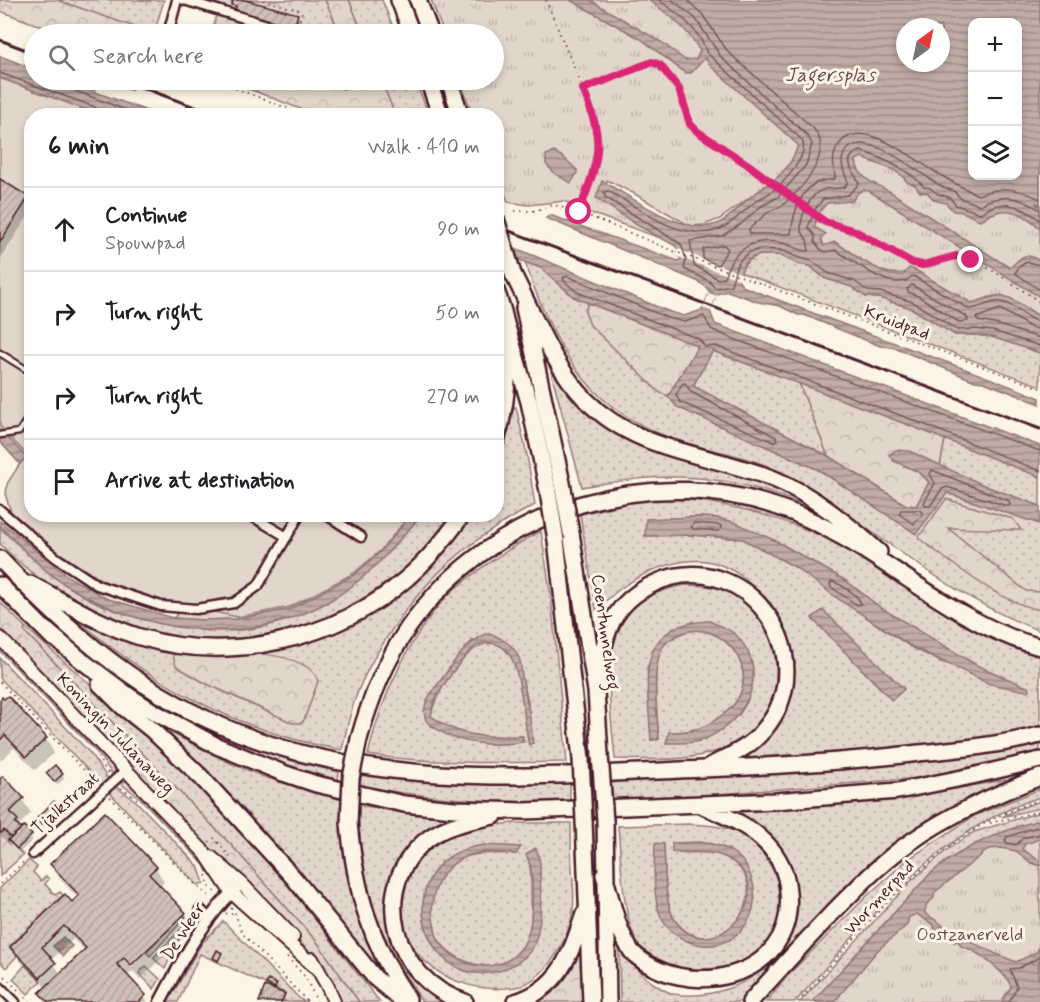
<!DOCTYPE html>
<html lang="en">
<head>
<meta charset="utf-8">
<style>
	:root { --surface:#fff; --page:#f6f6f6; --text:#202124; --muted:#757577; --line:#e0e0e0 }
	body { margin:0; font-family:Mynerve,sans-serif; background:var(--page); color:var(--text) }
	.controls { position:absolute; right:18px; top:18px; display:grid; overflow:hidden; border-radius:12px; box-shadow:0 3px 9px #0003 }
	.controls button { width:54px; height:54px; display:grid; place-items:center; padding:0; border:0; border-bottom:2px solid var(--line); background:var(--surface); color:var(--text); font:30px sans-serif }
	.compass { position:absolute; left:896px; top:18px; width:54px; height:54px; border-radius:50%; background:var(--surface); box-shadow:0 3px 9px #0003; rotate:33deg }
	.stop { position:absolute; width:18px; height:18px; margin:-14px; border:4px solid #db2777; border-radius:50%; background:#fff }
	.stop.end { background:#db2777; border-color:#fff; box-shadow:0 2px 6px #0008 }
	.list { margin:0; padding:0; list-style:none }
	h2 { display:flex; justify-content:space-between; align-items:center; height:78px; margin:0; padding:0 24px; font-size:26px }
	h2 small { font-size:20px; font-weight:400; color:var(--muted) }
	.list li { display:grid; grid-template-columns:39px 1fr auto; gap:18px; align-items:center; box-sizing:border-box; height:84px; padding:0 24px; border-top:2px solid var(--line) }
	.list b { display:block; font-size:22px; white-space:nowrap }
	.list p { margin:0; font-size:20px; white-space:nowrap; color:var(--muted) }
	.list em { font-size:20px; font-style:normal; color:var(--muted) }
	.icon { flex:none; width:33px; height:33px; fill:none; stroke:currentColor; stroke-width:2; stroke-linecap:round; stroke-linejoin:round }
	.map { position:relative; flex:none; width:1040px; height:1002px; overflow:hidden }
	.search { position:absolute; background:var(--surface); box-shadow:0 3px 9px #0003; left:24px; top:24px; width:480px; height:66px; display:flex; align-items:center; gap:15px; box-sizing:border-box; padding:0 21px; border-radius:33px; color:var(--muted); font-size:22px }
	.panel { position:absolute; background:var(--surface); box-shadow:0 3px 9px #0003; left:24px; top:108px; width:480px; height:414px; border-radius:24px }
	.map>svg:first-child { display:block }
</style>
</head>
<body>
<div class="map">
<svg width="1040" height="1002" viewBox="0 0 1040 1002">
	<defs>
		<pattern id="grass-dots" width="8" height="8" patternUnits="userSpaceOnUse" patternTransform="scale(1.5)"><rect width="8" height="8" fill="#e2d5ca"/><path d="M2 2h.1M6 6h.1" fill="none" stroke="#c3b6ae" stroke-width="1.8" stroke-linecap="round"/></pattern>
		<pattern id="forest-crowns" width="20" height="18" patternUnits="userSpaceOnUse" patternTransform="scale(1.5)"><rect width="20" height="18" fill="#e2d5ca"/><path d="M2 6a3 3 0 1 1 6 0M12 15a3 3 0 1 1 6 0" fill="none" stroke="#c3b6ae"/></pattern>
		<pattern id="park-tufts" width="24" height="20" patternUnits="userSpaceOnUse" patternTransform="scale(1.5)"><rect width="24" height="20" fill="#e2d5ca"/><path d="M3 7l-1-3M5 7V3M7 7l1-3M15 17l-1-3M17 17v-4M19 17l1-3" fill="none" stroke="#c3b6ae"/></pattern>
		<pattern id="water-rules" width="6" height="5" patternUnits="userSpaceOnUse" patternTransform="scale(1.5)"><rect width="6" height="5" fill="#c0aca5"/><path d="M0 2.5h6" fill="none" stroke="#9e8b87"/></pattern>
		<pattern id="building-hatch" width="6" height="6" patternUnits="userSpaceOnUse" patternTransform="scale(1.5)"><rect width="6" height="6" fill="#cfc0b7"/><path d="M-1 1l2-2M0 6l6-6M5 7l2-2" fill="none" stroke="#b3a59e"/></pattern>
	</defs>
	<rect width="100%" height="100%" fill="#fcf5e5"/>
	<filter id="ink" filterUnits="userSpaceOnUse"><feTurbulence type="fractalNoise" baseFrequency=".0167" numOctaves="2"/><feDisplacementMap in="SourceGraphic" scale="12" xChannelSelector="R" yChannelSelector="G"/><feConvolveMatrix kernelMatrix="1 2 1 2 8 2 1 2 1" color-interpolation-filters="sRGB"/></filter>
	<g filter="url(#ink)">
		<!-- grass -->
		<path fill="url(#grass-dots)" stroke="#967a7a" stroke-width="1.5" fill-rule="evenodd" d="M57 0H164L154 34Z
			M199 0H325L341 34H293L295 26Z
			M349 0H382L396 34H363Z
			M216 15 284 34H212Z
			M221 80H281L279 86 260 80 257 92Z
			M315 80H347L344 89Z
			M381 80H415L429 115H395Z
			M760 255H779L790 259 798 264 810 266 824 278 852 287 866 297 879 298 911 308 955 335H975L992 337 1040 353V386L740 272C745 263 750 258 760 255Z
			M525 262 541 268 574 297 588 303 585 312 659 391 668 396 677 407 819 470 916 533 947 493 1040 524V631C979 608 925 570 872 532 838 508 805 481 765 465 744 456 722 452 700 447 665 438 630 423 603 399 564 364 541 310 525 262Z
			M496 327 501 360 497 395H496Z
			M712 351 799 383 828 456 693 386Z
			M547 357C574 387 599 422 634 443 665 460 702 462 735 473 766 483 790 493 817 511 774 491 727 478 679 477 647 476 614 482 582 487Z
			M514 407H516L527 455 535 505C471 538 425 577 386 639 372 660 359 684 352 709 348 722 345 736 342 750 237 732 143 680 64 608L176 651V666L205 683 274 715 308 704 318 681 298 663 252 652 336 629 470 515 496 514 497 462Z
			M945 439 1040 477V506L988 487 940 466Z
			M673 498C733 503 790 519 843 547 862 557 879 571 897 581 928 600 961 618 993 634 1008 641 1025 646 1040 652V726C941 749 838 754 737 759 746 744 790 686 792 675 796 647 784 618 766 599 754 585 741 573 723 566 692 552 650 568 624 586 614 593 605 602 596 610L580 514 639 501ZM697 517 717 518 776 541 846 581 881 608 976 665 1029 688 941 662 911 647 876 624 795 567 743 539 692 535 646 536 647 519ZM821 612 904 689 892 700 812 618Z
			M421 515H454C424 555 393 582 349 606 227 672 95 641 0 544V528C20 546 40 566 62 582 93 605 133 619 171 625 184 627 198 631 211 631 305 634 365 583 421 515Z
			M541 531 551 597 567 762C501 763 434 764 368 755 380 699 413 626 457 587 483 565 511 547 541 531ZM495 635 511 647 523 682 528 701 529 745C524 720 523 673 509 654 482 615 434 692 431 716 460 739 487 737 522 736L523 742C489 747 456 744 429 724L432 693 451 666 472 641Z
			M685 585C700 585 717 586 730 593 785 622 794 705 740 740 705 763 655 760 615 759 611 713 596 632 642 601 655 592 670 588 685 585ZM693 622 745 648 752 685 747 702 739 715 667 743 669 733C677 732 685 732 692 730 703 728 712 723 721 716 773 681 724 614 680 634 674 637 665 642 662 648 651 668 657 716 659 739L651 740 647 667 673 628Z
			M25 627 148 735 211 795 275 869 380 1002H359L317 942 232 846 24 631Z
			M0 645 116 767 113 775 99 755 0 651Z
			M0 658 89 752 109 780 103 786 0 678Z
			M171 733 230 763 267 778 342 800C341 849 349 901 369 946 375 962 386 976 395 990L304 878 168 737Z
			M1040 741V753L1000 763 919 778 693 796 589 800 588 779 857 767 938 758Z
			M244 744 293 761 339 772 338 780 283 764 244 749Z
			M362 772 414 778 570 779V801C499 804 430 799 360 786Z
			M1015 778 949 809 925 824 744 1002H620L619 946C632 966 649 985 673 994 721 1002 783 972 794 923 797 913 796 902 795 891 794 870 785 849 770 834 757 823 742 816 727 808L836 803 903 798Z
			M128 780 198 854 212 871 207 872 204 865 140 798 120 783Z
			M115 786 136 801 198 866 204 883 197 885 109 792Z
			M1040 789V797C933 832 868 922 795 1002H766L791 972 869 894 907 860 974 816Z
			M1040 801V808L1002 817 1018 809Z
			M359 805 418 815 457 818 419 839 390 916 442 1002H422C410 982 397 962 386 942 367 906 358 845 359 805Z
			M1040 812V820C1000 831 961 848 930 874L812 1002H800L910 882 947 850 974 832Z
			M515 823H571C571 838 571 854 572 869 573 882 575 897 573 910 569 939 549 974 521 986 446 1002 374 941 413 870 419 859 429 845 440 839 463 825 489 825 515 823ZM520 847 516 854C484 853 452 849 437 885 430 902 429 926 440 942 458 966 505 978 523 948 532 933 532 915 531 898 531 885 532 870 528 857L540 901 523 958C511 962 487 973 475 972 445 971 419 934 424 905 425 898 428 890 431 883 434 874 436 866 445 860 463 846 498 845 520 847Z
			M688 824C705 825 722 825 738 833 773 850 796 906 771 941 763 953 748 963 738 973L671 974C662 967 650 959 642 950 622 926 621 858 618 826ZM682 843C738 842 735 851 755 899L730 940 681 938C647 910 654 882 664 844 665 864 664 905 675 920 711 972 785 891 727 858 711 849 690 854 673 852Z
			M29 860 37 867 33 872 41 881 46 876 49 879 45 884 55 895 60 892 63 895 9 947 17 956 6 968 0 962V888Z
			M183 913 186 917 150 956 146 952Z
			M223 921 300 999 305 1002H282L285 993 200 954 178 1002H168L202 943Z
			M186 924 165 969 153 958Z
			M25 965 41 981 28 994 13 979Z
			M146 966 160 979 154 989 139 973Z"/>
		<!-- forest -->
		<path fill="url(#forest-crowns)" stroke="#967a7a" stroke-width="1.5" d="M0 0H57L155 34H62L0 11Z
			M325 0H349L363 34H341Z
			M260 80 279 86 281 80H315L344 89 347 80H381L395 115H316L257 92Z
			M588 303 698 346 668 396 659 392 590 325 585 312Z
			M799 383 945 439 940 466 909 451 894 461 919 472 929 482 916 506 906 505 828 456Z
			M946 499 1013 519 1021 530 948 528 1026 591 1040 592V610C993 599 956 565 918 538Z
			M398 515H411L379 553 354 575 289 610 237 619 203 620 173 618 178 613H207L233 609Z
			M0 602 25 627 24 631 232 846 317 942 359 1002H340L332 980 319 962 0 629Z
			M176 651C205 651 309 646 318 681L304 720 301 723H293L205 683 176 666 173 656Z
			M4 830 11 838 9 841 23 855 0 876V832L2 833Z
			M582 944 583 1002H524L571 962Z"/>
		<!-- park -->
		<path fill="url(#park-tufts)" stroke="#967a7a" stroke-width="1.5" fill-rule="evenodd" d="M431 0H1040V317C1026 308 1007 292 990 297 983 299 978 302 971 303L915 270C883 283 862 258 835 242L824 246 819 232 814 227 816 220 771 182 720 219 704 225 690 226 633 193 607 180 603 202 669 241 579 209 564 201 529 205 508 202 497 173 496 116 473 115 460 80H494V34H444ZM972 22H1018V176H972ZM905 27H941V63H905Z
			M1040 821V1002H813L924 881Z"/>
		<!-- garden -->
		<path fill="#e2d5ca" stroke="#967a7a" stroke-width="1.5" d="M0 78 100 115 32 116V514L410 515 380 551 354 573 290 607 238 617 142 597 111 585 66 559 12 515 6 497 7 484 26 454 0 426Z"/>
		<!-- water -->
		<path fill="url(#water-rules)" stroke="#917474" stroke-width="1.5" fill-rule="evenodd" d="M570 0H590L663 43 685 60 696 59 700 51C687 28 670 15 648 0H1040V204L1035 203 1040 207V229C1031 218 1012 207 997 212 991 214 985 218 979 220L963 212 953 211 946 203 934 200 928 193 920 192 915 185 907 182C897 166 876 166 862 157L856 160C857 178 875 184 889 191L1010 268C1021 257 1025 251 1040 261V297L869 191C860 188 857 194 852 201L827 203 821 210 814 227 826 234 821 239 824 246 835 242 863 261 890 275H903L909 268 915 270 971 303 1001 295 1012 299 1040 317V353L992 337 975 335H955L911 308 879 298 866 297 852 287 824 278 810 266 798 264 779 255H760L753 257 745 263 738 278 742 286C841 325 941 358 1040 398V404L984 382 975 381 893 347 880 346 804 315H798L780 306 758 302 728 291 717 294 709 291 706 287 697 281 546 218 550 215 678 261 681 259 676 255 678 249 674 245 637 225 596 198 602 181C631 196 683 237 717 224 731 218 741 204 753 195 774 181 790 171 798 145L712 67 705 58 691 73H685L641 39ZM972 22H1018V176H972ZM905 27H941V63H905Z
			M0 56 34 69V80H63L158 115H100L0 78Z
			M554 152 563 157 577 170V173L571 183 555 174 546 164V155Z
			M496 240 670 312 684 316 702 310 709 293 716 296 710 311 715 324 1040 446V477L911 426 713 351 693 386 828 456 906 505 916 506 929 482 919 472 894 461 889 455 896 450 909 451 988 487 1040 506V524L947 493 916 534 819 470 677 407 668 396 698 346 574 297 541 268 497 252Z
			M0 429 26 457 20 464 0 442Z
			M411 515H421C394 547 363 584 324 604 240 648 144 633 64 584 41 569 20 546 0 526V521L69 577 106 598 173 618 203 620 237 619 290 609 354 575 379 553Z
			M697 517 717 518 734 522 776 541 846 581 881 608 976 665 1029 688V690L1026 691 990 684 911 646 841 601 795 567 743 539 692 535 645 536 646 519Z
			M823 610 904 689 892 700 812 618Z
			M709 621C718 625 731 629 737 636 771 673 747 720 707 738 695 744 680 743 666 743L669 732C677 732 685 732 692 730 703 728 712 723 721 716 773 681 724 614 680 634 674 637 665 642 662 648 651 669 657 715 659 739L651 740C648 684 631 624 709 621Z
			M486 634C499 635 514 645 519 658 522 665 521 674 523 682 528 703 531 722 533 743L529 745C524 724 521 664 506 650 500 644 489 641 480 644 466 650 441 688 434 702 432 706 432 711 431 716 460 739 488 737 523 736V742C493 746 459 746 434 727 430 725 426 722 425 717 421 702 436 687 444 676 455 659 467 643 486 634Z
			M1040 820V839L1025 844 1022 849 1040 861V866L1030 862 1016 851 1001 848 989 849 934 893V898L926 905 925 913C953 933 984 950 1016 962L1037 952 1040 941 1038 978 1040 980V1002H1001L1011 987C1007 973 975 949 961 946L958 941 954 942 934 928V925L917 914 909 917 907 925 878 950 834 1002H812L930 874C962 847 999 831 1040 820Z
			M699 842C719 844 739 850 748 870 770 912 733 960 687 941 678 937 668 930 663 921 652 902 654 864 655 843L664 844C665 863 664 905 675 920 711 973 786 890 727 858 711 849 689 854 672 852V843Z
			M485 845 521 847 516 854C502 853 484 850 470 855 441 865 427 895 434 924 435 930 436 937 440 942 463 976 518 975 529 931 533 915 535 869 526 855L535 848 538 853 540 863C540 889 544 920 534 945 528 958 515 965 502 970 420 997 383 856 485 845Z
			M63 937 72 946 63 956 53 946Z"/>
		<!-- pier -->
		<path fill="#fcf5e5" d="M772 181 820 217 819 219 770 183Z
			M678 248 685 252 743 274 741 280 675 256Z
			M706 292 719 297 715 298 711 309 713 312 700 307 704 306 708 295Z"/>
		<!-- shadow -->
		<path fill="#0003" fill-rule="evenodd" d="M138 0H152L151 3Z
			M230 0H252L251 3 297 15 305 29 304 34H271L249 29Z
			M0 181 28 198 32 205V210L0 259Z
			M0 703 46 739 54 753 35 770 14 748 0 761Z
			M48 774 62 775 64 779 57 785Z
			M0 781 22 799 31 813 19 825 33 840 20 852 12 844 10 846 0 835Z
			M59 808 61 813 45 828 38 819Z
			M52 865 156 868 164 882 159 887 185 914 193 928 140 979 133 971 126 977 148 1002H46L41 993 46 988 20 961 12 947 78 898 60 879ZM73 939 85 951 61 974 51 960Z
			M267 984 276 985 274 991 283 995 287 1002H260L271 990Z"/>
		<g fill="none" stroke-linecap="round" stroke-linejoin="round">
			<!-- shore -->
			<path stroke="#79575c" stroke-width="1.5" d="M659 0C679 14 699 29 707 53L802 140C810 155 783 184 771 192 766 196 760 198 755 202 743 211 733 224 718 230 712 232 702 233 695 232 664 230 635 205 608 191L604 192 605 197 681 244 686 259 684 269 709 281 715 288 731 285 736 267 741 259 750 252 760 249 780 250 800 258 812 261 828 273 854 281 868 291 880 292 913 302 957 330 975 329 993 331 1040 346
				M672 0 695 18 722 58 807 135 812 144 806 165 778 197 760 207 741 224 722 236 690 241 694 265 718 279 724 278C732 250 754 236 782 243 792 245 801 252 809 251L807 240 801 230C800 217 810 192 825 189 832 188 839 189 845 187L848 182C844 172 838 160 846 151 867 125 923 178 943 187 946 189 949 189 952 190 956 192 958 197 962 199 968 201 974 203 980 205 1002 193 1019 196 1040 210
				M687 0 702 14 728 52 813 128C835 152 803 188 784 204 779 208 772 210 767 213 761 218 755 224 749 229L750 234H791C793 216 798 193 816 183 822 180 829 180 835 179 835 170 831 161 835 152 853 108 912 158 934 171 948 180 963 188 978 195 1004 186 1015 187 1040 199
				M0 73 95 107 98 111 99 116
				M64 80 65 84 68 88 142 116
				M1040 220C1028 211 1013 202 998 205 991 206 986 211 980 213L956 205 949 197 938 194 930 188 924 187C912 171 880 157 861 151 838 158 856 173 859 184L848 195 823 199 816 208 808 227 815 236V242L821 250 826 252 835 250C852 259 885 288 905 281 908 280 910 277 913 276L969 309C980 309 992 300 1001 302 1016 304 1026 320 1040 322
				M724 245 728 249 718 265 703 259V249Z
				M1040 265 1027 262 1020 266 1015 273 1040 290
				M912 285 967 317 968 321 959 322 918 296 908 292 907 289Z
				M1040 329 1032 328 1000 309 976 318 978 321 995 324 1040 338
				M685 383 691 392 776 437 777 441 774 442 680 402 676 395 682 384Z
				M1040 451 731 338 711 329 704 316 685 322 668 318 567 276 563 278 564 281 577 292 699 339 705 347 716 346 913 420 1040 471
				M932 470 1009 501 1010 505 1007 506 947 487 942 489 930 506H926L924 503 935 483 930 474Z
				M920 510 923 514 914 524 899 514 901 510Z
				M694 523 720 525 722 528 719 531 693 529 691 526Z
				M832 581C842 585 859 595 861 604L857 605 831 587 830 584Z
				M1040 826 1007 837 1005 840 1007 843 1016 845 1023 838 1040 834
				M1009 1002 1017 987 1010 969 1019 968 1040 957"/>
		</g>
		<!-- building -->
		<path fill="url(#building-hatch)" stroke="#4a1f2b" stroke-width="1.5" d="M233 0H245L298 14 294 29 239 15 240 11 235 10 236 6 232 5Z
			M0 179 29 197 0 242Z
			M8 696 47 738 26 757 5 735 0 740V700L2 697 4 699Z
			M55 765 63 774 54 782 46 773Z
			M3 776 24 798 10 812 18 820 15 823 21 829 11 838 4 830 1 833 0 832V779Z
			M54 801 60 808 42 825 36 819Z
			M105 812 157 867 149 874 186 913 131 965 124 958 117 964 146 995 139 1002H48L39 993 86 948 64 926 42 947 56 963 40 978 10 947 65 894 72 902 79 895 50 864Z
			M24 826 32 835 17 849 8 840Z
			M217 950 222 953 218 961 213 958Z
			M268 980 277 984 275 988 266 984Z
			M265 986 285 994 281 1002H259Z"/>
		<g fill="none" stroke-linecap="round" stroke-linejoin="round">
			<defs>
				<path id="service" d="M0 353 32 373
					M0 435 19 432 32 412"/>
				<path id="minor" d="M184 0 297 34
					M168 34 177 0
					M0 510 55 557 97 585 161 606 196 609 234 603 258 586 300 514
					M325 514 361 537
					M250 515 287 537
					M33 854 126 770
					M200 909 208 917
					M0 987 15 1002"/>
				<path id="tertiary" d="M160 1002C183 958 204 918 241 883"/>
				<path id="secondary" d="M0 638 205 853 231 892 314 966
					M211 857 241 883 293 937
					M312 959 328 987 334 1002"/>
				<path id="motorway" d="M399 0 412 34
					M418 0 431 34
					M428 80 441 116
					M449 80 461 116
					M513 274C535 317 552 365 586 400 638 453 710 453 774 479 813 495 848 524 879 552
					M496 290C499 300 504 311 505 321 510 361 508 403 496 441
					M524 308 562 483
					M505 320 529 402 547 486
					M571 533 596 691 600 755
					M556 540 581 759
					M0 559C40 601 81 641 129 674 306 798 499 778 703 769 775 766 847 762 919 753 959 749 1001 745 1040 735
					M30 584C67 603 100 625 140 637 229 664 336 640 406 579 428 560 446 538 463 514
					M0 585 53 638
					M47 631 81 660 129 696 154 712 217 746 283 773 316 784 404 804 454 809 524 811 775 801 898 791 972 776 1040 760
					M100 684 123 707 153 731 201 777 293 877 375 978 404 1002
					M596 691C600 668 602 642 613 620 622 604 636 592 653 584 743 541 828 656 763 731 749 748 729 756 710 766
					M359 739C370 699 385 662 408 628 493 506 657 458 794 513 881 548 948 622 1040 647
					M584 821 591 1002
					M605 821 608 1002
					M349 823C355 890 370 942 408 999
					M604 875C612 900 617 931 632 952 683 1002 797 981 788 892 787 874 779 856 766 843 749 825 725 816 703 806
					M465 1002C393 980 366 886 429 838 448 824 472 821 494 816
					M515 1002C560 989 571 953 584 914
					M750 1002C779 970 808 938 838 907 860 885 883 861 909 843 950 814 994 795 1040 777"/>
			</defs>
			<!-- service casing -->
			<use href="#service" stroke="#4a1f2b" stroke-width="9"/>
			<!-- minor casing -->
			<use href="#minor" stroke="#4a1f2b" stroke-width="13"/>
			<!-- tertiary casing -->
			<use href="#tertiary" stroke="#4a1f2b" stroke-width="15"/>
			<!-- secondary casing -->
			<use href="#secondary" stroke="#4a1f2b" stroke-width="16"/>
			<!-- motorway casing -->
			<use href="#motorway" stroke="#4a1f2b" stroke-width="20"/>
			<!-- path -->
			<path stroke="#4a1f2b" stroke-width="1.5" stroke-dasharray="1.5 4.5" stroke-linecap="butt" d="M263 0 302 11 299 23
				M546 0 592 111C604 152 593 173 579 211
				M213 80 308 116
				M583 89 645 63 652 62 660 65 666 71 679 89 690 124 708 140 747 164 825 222 855 231 913 263C929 266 944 255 959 257 982 259 1019 289 1040 302
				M515 211H533L554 205 579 212 676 252 1040 388
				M0 682 96 783
				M97 757 108 773
				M121 788 137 799
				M110 797 196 885 209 896
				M990 823 1040 811
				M209 842 214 838 231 858
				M206 875 209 886 217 894
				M0 884 26 860
				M231 908 235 913 242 933 308 1002
				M226 913 228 915 235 913
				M287 957 306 978 317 1002
				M0 972 30 1002
				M798 1002C867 926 937 830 1040 800"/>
			<!-- service -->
			<use href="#service" stroke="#fcf5e5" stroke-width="4.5"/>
			<!-- minor -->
			<use href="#minor" stroke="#fcf5e5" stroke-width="8"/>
			<!-- tertiary -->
			<use href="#tertiary" stroke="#fcf5e5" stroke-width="10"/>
			<!-- secondary -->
			<use href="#secondary" stroke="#fcf5e5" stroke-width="12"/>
			<!-- motorway -->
			<use href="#motorway" stroke="#fcf5e5" stroke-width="15"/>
			<!-- rail -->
			<path stroke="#4a1f2b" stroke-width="3" d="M0 40 34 53
				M106 80 131 89
				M122 80 219 116
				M496 226 1040 429"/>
			<defs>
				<path id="motorway-bridge" d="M496 219 513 274
					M562 483 571 533
					M547 486 556 540
					M600 755 605 821
					M581 759 584 821
					M349 823 351 778 359 739"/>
			</defs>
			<!-- motorway-bridge casing -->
			<use href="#motorway-bridge" stroke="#4a1f2b" stroke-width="20" stroke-linecap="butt"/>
			<!-- motorway-bridge -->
			<use href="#motorway-bridge" stroke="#fcf5e5" stroke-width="15"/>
		</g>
	</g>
	<g fill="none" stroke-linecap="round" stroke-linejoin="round" filter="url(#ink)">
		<!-- route -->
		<path stroke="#db2777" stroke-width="8" d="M579 212C599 158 606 144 583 89L652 62 660 65 679 89 690 124 698 132 747 164 825 222 855 231 913 263 923 265 956 256 971 260"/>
	</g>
	<g text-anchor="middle" stroke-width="6" stroke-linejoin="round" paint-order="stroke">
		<!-- street labels -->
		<g font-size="18" fill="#4a1f2b" stroke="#fcf5e5">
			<text transform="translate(897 322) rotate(21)" y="6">Kruidpad</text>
			<text transform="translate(606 632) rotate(82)" y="6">Coentunnelweg</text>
			<text transform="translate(116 733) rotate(46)" y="6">Koningin Julianaweg</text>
			<text transform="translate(65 803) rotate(-42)" y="6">Tjalkstraat</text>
			<text transform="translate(879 897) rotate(-47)" y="6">Wormerpad</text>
			<text transform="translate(183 931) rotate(-57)" y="6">De Weer</text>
		</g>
		<!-- park labels -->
		<g font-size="18" fill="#704c53" stroke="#fcf5e5">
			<text x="970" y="940">Oostzanerveld</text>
		</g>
		<!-- water labels -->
		<g font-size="20" font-style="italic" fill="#6d4950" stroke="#fcf5e5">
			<text x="830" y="81">Jagersplas</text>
		</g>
	</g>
</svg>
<div class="controls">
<button>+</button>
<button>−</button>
<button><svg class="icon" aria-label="layers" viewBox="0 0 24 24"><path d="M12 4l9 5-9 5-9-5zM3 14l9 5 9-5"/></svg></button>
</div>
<svg class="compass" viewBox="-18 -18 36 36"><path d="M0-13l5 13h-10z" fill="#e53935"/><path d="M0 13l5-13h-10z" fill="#757577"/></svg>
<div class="stop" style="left:579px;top:212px"></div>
<div class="stop end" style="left:971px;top:260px"></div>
<div class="search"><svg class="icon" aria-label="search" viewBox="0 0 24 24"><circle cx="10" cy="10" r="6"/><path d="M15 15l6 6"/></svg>Search here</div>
<section class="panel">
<h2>6 min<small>Walk · 410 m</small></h2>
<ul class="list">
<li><svg class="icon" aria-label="ahead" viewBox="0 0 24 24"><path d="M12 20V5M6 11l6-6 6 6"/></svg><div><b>Continue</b><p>Spouwpad</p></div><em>90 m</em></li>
<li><svg class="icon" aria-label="right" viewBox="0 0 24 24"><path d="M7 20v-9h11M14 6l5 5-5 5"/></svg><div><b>Turn right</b></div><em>50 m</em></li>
<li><svg class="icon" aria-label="right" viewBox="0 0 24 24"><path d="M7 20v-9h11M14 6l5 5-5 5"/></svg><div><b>Turn right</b></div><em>270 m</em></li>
<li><svg class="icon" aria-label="arrive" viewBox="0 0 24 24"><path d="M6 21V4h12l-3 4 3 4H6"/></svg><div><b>Arrive at destination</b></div></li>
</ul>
</section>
</div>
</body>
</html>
